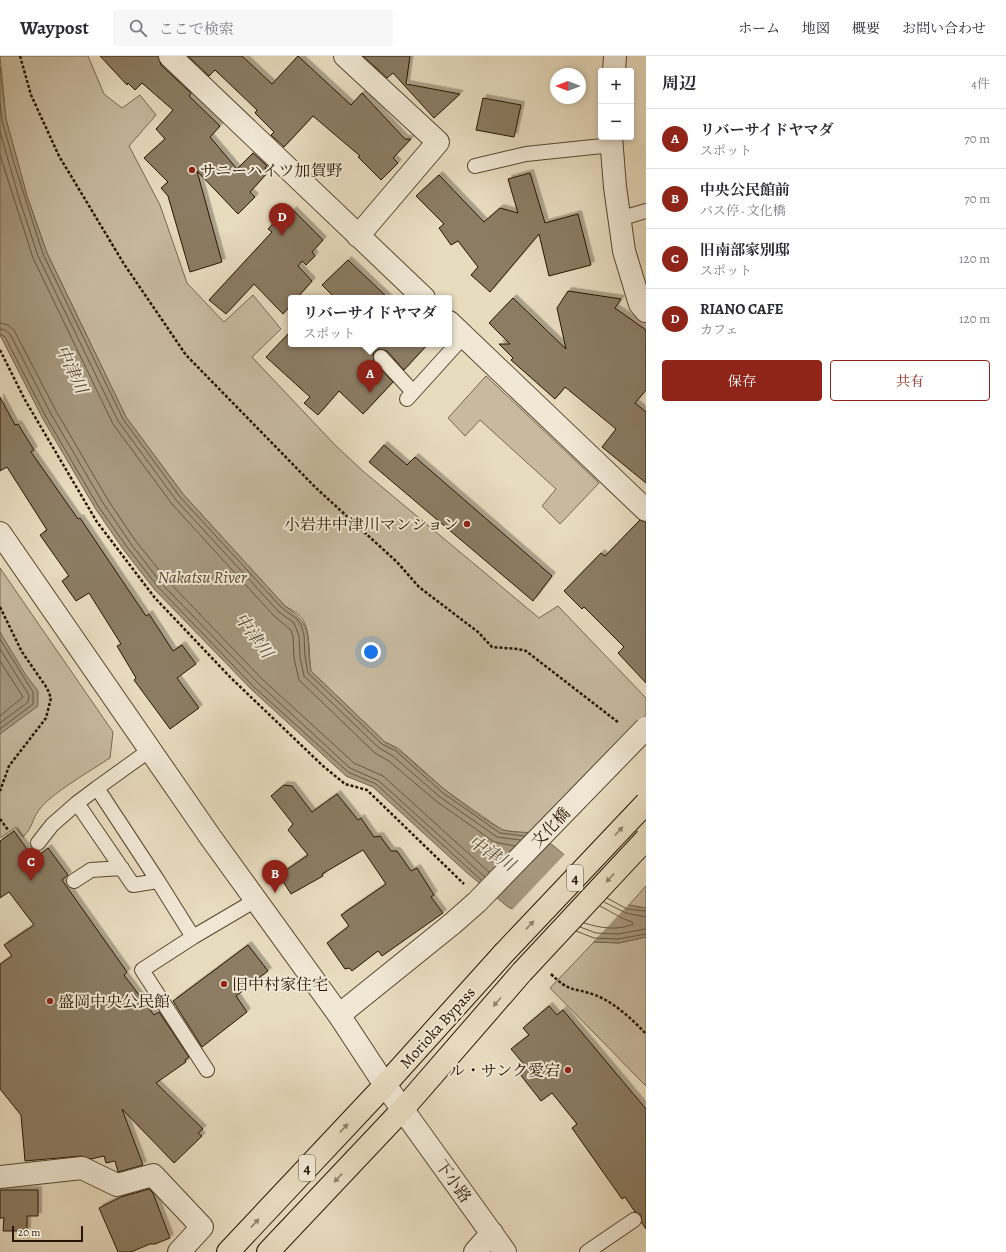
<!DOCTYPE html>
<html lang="ja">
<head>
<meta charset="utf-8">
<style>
	:root { --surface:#fff; --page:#f7f7f7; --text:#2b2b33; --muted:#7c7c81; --line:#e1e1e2; --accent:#8f2418 }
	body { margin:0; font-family:Alegreya,"Noto Serif JP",serif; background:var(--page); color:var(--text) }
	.controls { position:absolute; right:12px; top:12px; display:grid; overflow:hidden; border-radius:4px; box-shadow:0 2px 6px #0003 }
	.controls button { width:36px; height:36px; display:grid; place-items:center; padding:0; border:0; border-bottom:1px solid var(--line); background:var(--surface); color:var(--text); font:20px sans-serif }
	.compass { position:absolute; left:550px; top:12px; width:36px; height:36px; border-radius:50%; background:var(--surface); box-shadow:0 2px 6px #0003; rotate:270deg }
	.scale { position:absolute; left:12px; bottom:10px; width:71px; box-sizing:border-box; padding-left:4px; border:2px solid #271501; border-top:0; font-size:11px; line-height:14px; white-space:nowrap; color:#271501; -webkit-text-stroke:3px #f0e8d5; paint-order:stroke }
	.you { position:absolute; left:371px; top:596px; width:14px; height:14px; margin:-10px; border:3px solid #fff; border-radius:50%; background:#1a73e8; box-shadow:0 0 0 6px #1a73e833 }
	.badge { display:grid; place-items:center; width:26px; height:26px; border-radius:50%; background:var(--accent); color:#fff; font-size:13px; font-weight:700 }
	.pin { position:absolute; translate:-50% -33px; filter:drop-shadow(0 1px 2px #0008) }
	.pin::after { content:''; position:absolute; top:21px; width:14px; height:12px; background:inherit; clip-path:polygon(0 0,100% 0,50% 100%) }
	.popup { position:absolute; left:288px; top:239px; width:164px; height:52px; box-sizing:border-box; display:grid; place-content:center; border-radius:4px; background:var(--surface); filter:drop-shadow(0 1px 3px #0005); font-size:13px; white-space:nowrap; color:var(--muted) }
	.popup b { font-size:15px; color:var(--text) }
	.popup::after { content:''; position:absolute; left:50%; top:100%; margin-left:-8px; border:8px solid transparent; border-top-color:var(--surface) }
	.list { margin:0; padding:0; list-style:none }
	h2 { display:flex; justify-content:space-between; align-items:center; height:52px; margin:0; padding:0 16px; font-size:17px }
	h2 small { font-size:13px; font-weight:400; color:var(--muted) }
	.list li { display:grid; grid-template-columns:26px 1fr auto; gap:12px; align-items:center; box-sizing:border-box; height:60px; padding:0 16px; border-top:1px solid var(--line) }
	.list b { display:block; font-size:15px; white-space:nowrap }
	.list p { margin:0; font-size:13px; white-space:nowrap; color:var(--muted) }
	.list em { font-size:13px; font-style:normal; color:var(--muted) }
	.actions { display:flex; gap:8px; padding:12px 16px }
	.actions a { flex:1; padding:9px 0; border:1px solid var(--accent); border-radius:4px; text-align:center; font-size:14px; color:var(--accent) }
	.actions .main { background:var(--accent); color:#fff }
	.icon { flex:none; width:22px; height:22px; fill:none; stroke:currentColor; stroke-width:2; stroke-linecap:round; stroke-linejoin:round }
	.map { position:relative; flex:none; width:646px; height:1196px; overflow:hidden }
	header { display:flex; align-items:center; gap:24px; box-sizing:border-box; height:56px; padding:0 20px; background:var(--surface); border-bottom:1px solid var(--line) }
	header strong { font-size:19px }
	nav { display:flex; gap:22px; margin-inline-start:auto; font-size:14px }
	.search { width:280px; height:36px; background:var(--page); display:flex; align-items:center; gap:10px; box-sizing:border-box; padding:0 14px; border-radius:4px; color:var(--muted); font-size:15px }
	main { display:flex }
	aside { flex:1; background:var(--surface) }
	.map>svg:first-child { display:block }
</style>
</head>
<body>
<header>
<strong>Waypost</strong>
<div class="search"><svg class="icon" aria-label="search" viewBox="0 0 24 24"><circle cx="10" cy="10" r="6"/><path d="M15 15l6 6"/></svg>ここで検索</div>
<nav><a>ホーム</a><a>地図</a><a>概要</a><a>お問い合わせ</a></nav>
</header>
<main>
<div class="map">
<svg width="646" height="1196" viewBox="0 0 646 1196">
	<defs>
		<filter id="shadow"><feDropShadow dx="3.5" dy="-3.5" stdDeviation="0" flood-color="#0004"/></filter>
	</defs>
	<rect width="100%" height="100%" fill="#e8dcbf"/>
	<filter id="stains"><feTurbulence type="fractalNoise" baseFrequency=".005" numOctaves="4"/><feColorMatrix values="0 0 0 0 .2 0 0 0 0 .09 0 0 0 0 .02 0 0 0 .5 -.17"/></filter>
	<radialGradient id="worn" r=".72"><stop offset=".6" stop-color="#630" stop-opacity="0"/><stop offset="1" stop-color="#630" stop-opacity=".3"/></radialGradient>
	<!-- green -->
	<path fill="#c7ba9f" stroke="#776850" d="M0 0H88L104 38 122 52 140 39 156 59 129 90 160 149 187 227 224 266 253 239 281 273 252 301 336 390 364 416 539 562 558 550 646 642V659L531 778 502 774 445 734 398 692 385 686 311 615C308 598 312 571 299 559 295 555 290 553 285 550L183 438 126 361 47 197 27 140 6 63Z
		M486 320 599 427 560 468 542 450 556 433 480 364 465 380 448 362Z
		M0 512 113 676 110 702C92 714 50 738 39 754 32 763 33 771 23 781L16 771 0 782Z
		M646 830V852L629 849Z
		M646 881V1030L550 932 594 886 619 887Z"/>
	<!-- water -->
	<path fill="#a6987e" stroke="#73644c" d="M0 10 6 63 27 140 47 197 126 361 183 438 285 550C316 571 305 582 311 615L385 686C400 693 410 704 423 715 443 733 477 760 501 773 511 778 526 774 537 779 574 798 602 850 646 852V881L619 887 594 886 548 870 508 851 466 816 373 731 346 720 252 634 155 534 123 493 95 452 43 363 0 279Z
		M0 576 25 618 38 635V650L0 678Z"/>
	<!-- pier -->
	<path fill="#e8dcbf" d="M565 798 613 839 630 847 592 887 547 871 511 855Z"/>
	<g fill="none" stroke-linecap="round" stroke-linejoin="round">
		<!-- shore -->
		<path stroke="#665640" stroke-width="1" d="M0 47 2 64 14 107 43 198 123 363 180 441 282 552 297 563 301 569 304 579 305 600 308 617 382 688 396 695 443 737 500 777 524 780
			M0 76 19 142 38 200 118 365 176 444 279 556 293 566 296 572 299 580 300 601 304 620 379 692 393 700 440 741 497 781 520 784
			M0 99 33 202 113 368 172 448 274 560 291 574 293 581 294 602 299 624 375 697 389 705 436 745 494 786 515 790
			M0 267 8 269 14 274 56 355 108 444 135 484 167 524 262 623 354 707 383 720 489 816
			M0 273 5 274 10 278 51 358 103 447 131 488 162 528 258 627 350 712 379 725 485 821
			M0 278 5 281 46 361 98 450 127 491 158 531 254 631 348 716 376 728 481 824
			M0 583 33 636V648L0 673
			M0 593 29 639 28 646 0 667
			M0 605 23 641 0 660
			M607 842 627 853 646 855
			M604 846 626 857 646 861
			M584 867C600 872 618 875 633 868L632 866 622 862 600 850
			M580 871 596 877 618 878 646 873
			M576 875 594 882 618 883 646 878"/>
	</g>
	<!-- building -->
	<path fill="#8b7c64" stroke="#271501" filter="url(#shadow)" d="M100 0H158L161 9 191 37 189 40 220 70 210 81 237 113 253 97 267 110 265 112 268 116 250 136 255 141 238 158 197 115 222 206 190 216 168 140 161 132 168 126 144 102 165 83 156 73 173 54 142 27 135 34 128 27 127 29Z
		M188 0H242L272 28 298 0 351 49 362 37 405 83H411L393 102 398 107 381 124 358 101 360 100 313 60 284 91 271 79 274 76 255 57 257 54 215 14 209 20Z
		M363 0H410L406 28 460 38 434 62 393 17 387 22Z
		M483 42 521 49 514 81 476 74Z
		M530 117 545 167 578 158 591 209 549 220 539 178 490 236 471 219 478 211 458 185 451 189 439 172 444 168 416 140 439 119 484 166 500 152 518 157 508 123Z
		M293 154 323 184 312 196 315 200 306 209 302 205 298 210 312 225 297 242H291V249L283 258 254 228 226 258 209 244 272 176 268 173 281 159 285 163Z
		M348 204 388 242H335L322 229Z
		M568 235 621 243 615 252 646 274V334L635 347 646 356V427L602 391 616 373 565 331 555 343 511 304 513 302 499 288H510L489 267 513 242 566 293 557 252Z
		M291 275V288H428L404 314 387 295 380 293 375 295 373 299 374 306 393 326 363 358 339 335 318 359 304 347 310 341 266 301Z
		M0 341 15 369 18 368 34 394 31 396 78 463 80 462 146 560 149 558 173 595 182 589 196 608 177 622 199 652 170 673 134 624 136 622 117 590 121 588 89 537 76 545 62 525 69 520 40 479 47 474 7 411 0 415Z
		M384 389 407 409 415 401 552 520 533 545 369 406Z
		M640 464 646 466V627L618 597 624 591 584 551 582 553 564 535 601 497 605 500Z
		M284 729 292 730 312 756 337 738 358 764 361 762 374 781 380 780 391 795H397L411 815 417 812 434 839 431 841 443 857 382 900 378 895 352 915 349 912 345 913 327 887 349 870 341 859 386 828 363 794 322 818 323 820 291 838 279 819 308 799 288 774 293 768 271 740Z
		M14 775 34 803 48 792 68 819 62 824 127 916 124 919 154 959 159 956 189 1001 185 1004 186 1006 156 1027 203 1073 198 1077 202 1080 174 1107 122 1053 143 1109 118 1116 115 1105 106 1107 104 1100 91 1103 81 1100 25 1105 21 1059 0 1033V908L12 900 4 889 34 869 9 836 0 842V785Z
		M248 889 268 915 236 940 247 956 202 991 173 945Z
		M549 950 557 959 563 954 646 1053V1173L642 1167 641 1159 635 1156 625 1141 622 1143 572 1072 577 1068 552 1037 541 1045 519 1017 526 1011 511 993 529 979 523 972Z
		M149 1133 153 1137 170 1182 155 1188H150L131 1196H118L99 1152 121 1141Z
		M0 1134H38V1160H27V1175H3L4 1162H0Z"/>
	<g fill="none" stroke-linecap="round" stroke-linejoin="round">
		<defs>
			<path id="service" d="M475 110 526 98 612 89
				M619 163 646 155
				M381 301 413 336
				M407 343 464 280
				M150 694 97 732 158 825
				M97 732 77 747 133 829 158 825 193 881
				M38 787 52 769 77 747
				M74 825 91 814 122 812
				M207 1014 142 914 193 881 256 844
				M587 1196 634 1164"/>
			<path id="minor" d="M170 0 424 242
				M345 0 438 86 358 180
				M614 15 615 0
				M611 81 615 131 624 195 640 248 646 255
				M449 266 646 454
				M0 477 211 782 339 959 385 1029 505 1196
				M339 959 452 868
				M0 1121 82 1112 117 1129 153 1119 202 1171 179 1196
				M475 1196 492 1177"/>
			<path id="trunk" d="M228 1196 385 1029 503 898
				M268 1196 403 1053 522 916"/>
		</defs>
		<!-- service casing -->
		<use href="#service" stroke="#574730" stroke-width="16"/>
		<!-- minor casing -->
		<use href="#minor" stroke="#574730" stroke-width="24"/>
		<!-- trunk casing -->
		<use href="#trunk" stroke="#271501" stroke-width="24"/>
		<!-- path -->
		<path stroke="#271501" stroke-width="2.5" stroke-dasharray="3 2" stroke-linecap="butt" d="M20 0 31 39 59 100 124 208 186 299 316 432 397 506 419 531 478 576 492 591 518 593 526 595 619 667
			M0 294 25 344 97 466 155 542 230 621 323 710 345 728 367 734 464 828
			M0 551 22 596 47 632 51 642 46 662 9 710 0 735
			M0 763 8 774
			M551 918C570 937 573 931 595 939 614 946 633 964 646 978"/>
		<!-- service -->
		<use href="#service" stroke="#f0e8d5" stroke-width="14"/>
		<!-- minor -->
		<use href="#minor" stroke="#f0e8d5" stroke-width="22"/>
		<!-- trunk -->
		<use href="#trunk" stroke="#e8dcbf" stroke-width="22"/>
		<defs>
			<path id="minor-bridge" d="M452 868 477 846 646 672"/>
			<path id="trunk-bridge" d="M503 898 646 747
				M522 916 646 783"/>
		</defs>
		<!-- minor-bridge casing -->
		<use href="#minor-bridge" stroke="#574730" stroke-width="24" stroke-linecap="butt"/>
		<!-- trunk-bridge casing -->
		<use href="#trunk-bridge" stroke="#271501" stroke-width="24" stroke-linecap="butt"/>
		<!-- minor-bridge -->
		<use href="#minor-bridge" stroke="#f0e8d5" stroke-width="22"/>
		<!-- trunk-bridge -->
		<use href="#trunk-bridge" stroke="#e8dcbf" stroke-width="22"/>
	</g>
	<!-- one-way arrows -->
	<defs><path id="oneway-solid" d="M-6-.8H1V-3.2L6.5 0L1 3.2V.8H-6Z"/></defs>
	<g fill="#91826a">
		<use href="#oneway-solid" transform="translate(619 775) rotate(-47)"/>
		<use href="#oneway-solid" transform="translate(610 822) rotate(133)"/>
		<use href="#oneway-solid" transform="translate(530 869) rotate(-47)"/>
		<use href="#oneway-solid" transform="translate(497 946) rotate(131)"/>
		<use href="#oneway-solid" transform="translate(344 1072) rotate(-47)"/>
		<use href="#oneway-solid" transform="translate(338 1122) rotate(133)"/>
		<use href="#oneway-solid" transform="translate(255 1167) rotate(-47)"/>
	</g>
	<!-- markers -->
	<g fill="#8f2418" stroke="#f0e8d5" stroke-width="1.5">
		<circle cx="192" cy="114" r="4"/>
		<circle cx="467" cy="468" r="4"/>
		<circle cx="224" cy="928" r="4"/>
		<circle cx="50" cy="945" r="4"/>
		<circle cx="568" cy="1014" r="4"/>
	</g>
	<g text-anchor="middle" stroke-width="4" stroke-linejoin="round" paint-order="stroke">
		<!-- shield labels -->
		<g fill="#f0e8d5" stroke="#635441" stroke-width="1">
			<rect x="567" y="809" width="16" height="26" rx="3"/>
			<rect x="299" y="1099" width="16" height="26" rx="3"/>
		</g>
		<g font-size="15" font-weight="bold" fill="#271501">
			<text x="575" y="827">4</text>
			<text x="307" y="1117">4</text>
		</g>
		<!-- poi labels -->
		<g font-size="16" fill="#271501" stroke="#f0e8d5" text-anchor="start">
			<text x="200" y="120">サニーハイツ加賀野</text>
			<text x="459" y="474" text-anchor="end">小岩井中津川マンション</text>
			<text x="232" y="934">旧中村家住宅</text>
			<text x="58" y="951">盛岡中央公民館</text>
			<text x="560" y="1020" text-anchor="end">ル・サンク愛宕</text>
		</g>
		<!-- street labels -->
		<g font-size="16" fill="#271501" stroke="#f0e8d5">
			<text transform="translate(550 771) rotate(-46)" y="6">文化橋</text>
			<text transform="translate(437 971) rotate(-48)" y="6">Morioka Bypass</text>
			<text transform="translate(454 1125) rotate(54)" y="6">下小路</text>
		</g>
		<!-- water labels -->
		<g font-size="17" font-style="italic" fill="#5a4933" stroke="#f0e8d5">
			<text transform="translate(72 313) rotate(65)" y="6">中津川</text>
			<text x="202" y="527">Nakatsu River</text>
			<text transform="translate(254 579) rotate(54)" y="6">中津川</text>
			<text transform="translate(492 797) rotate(32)" y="6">中津川</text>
		</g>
	</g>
	<rect width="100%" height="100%" filter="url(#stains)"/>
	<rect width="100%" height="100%" fill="url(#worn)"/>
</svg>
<div class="controls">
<button>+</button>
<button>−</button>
</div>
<svg class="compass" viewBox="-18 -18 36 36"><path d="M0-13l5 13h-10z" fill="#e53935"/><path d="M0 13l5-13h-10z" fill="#7c7c81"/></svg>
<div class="scale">20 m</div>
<div class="you"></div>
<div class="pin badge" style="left:370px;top:337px">A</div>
<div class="popup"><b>リバーサイドヤマダ</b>スポット</div>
<div class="pin badge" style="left:275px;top:837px">B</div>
<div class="pin badge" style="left:31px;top:825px">C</div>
<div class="pin badge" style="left:282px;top:180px">D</div>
</div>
<aside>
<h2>周辺<small>4件</small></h2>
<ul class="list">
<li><span class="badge">A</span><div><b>リバーサイドヤマダ</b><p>スポット</p></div><em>70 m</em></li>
<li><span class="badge">B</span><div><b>中央公民館前</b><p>バス停 · 文化橋</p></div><em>70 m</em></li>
<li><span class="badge">C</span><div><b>旧南部家別邸</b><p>スポット</p></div><em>120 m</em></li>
<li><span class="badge">D</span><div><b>RIANO CAFE</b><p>カフェ</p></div><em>120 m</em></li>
</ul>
<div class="actions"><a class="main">保存</a><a>共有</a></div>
</aside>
</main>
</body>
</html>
